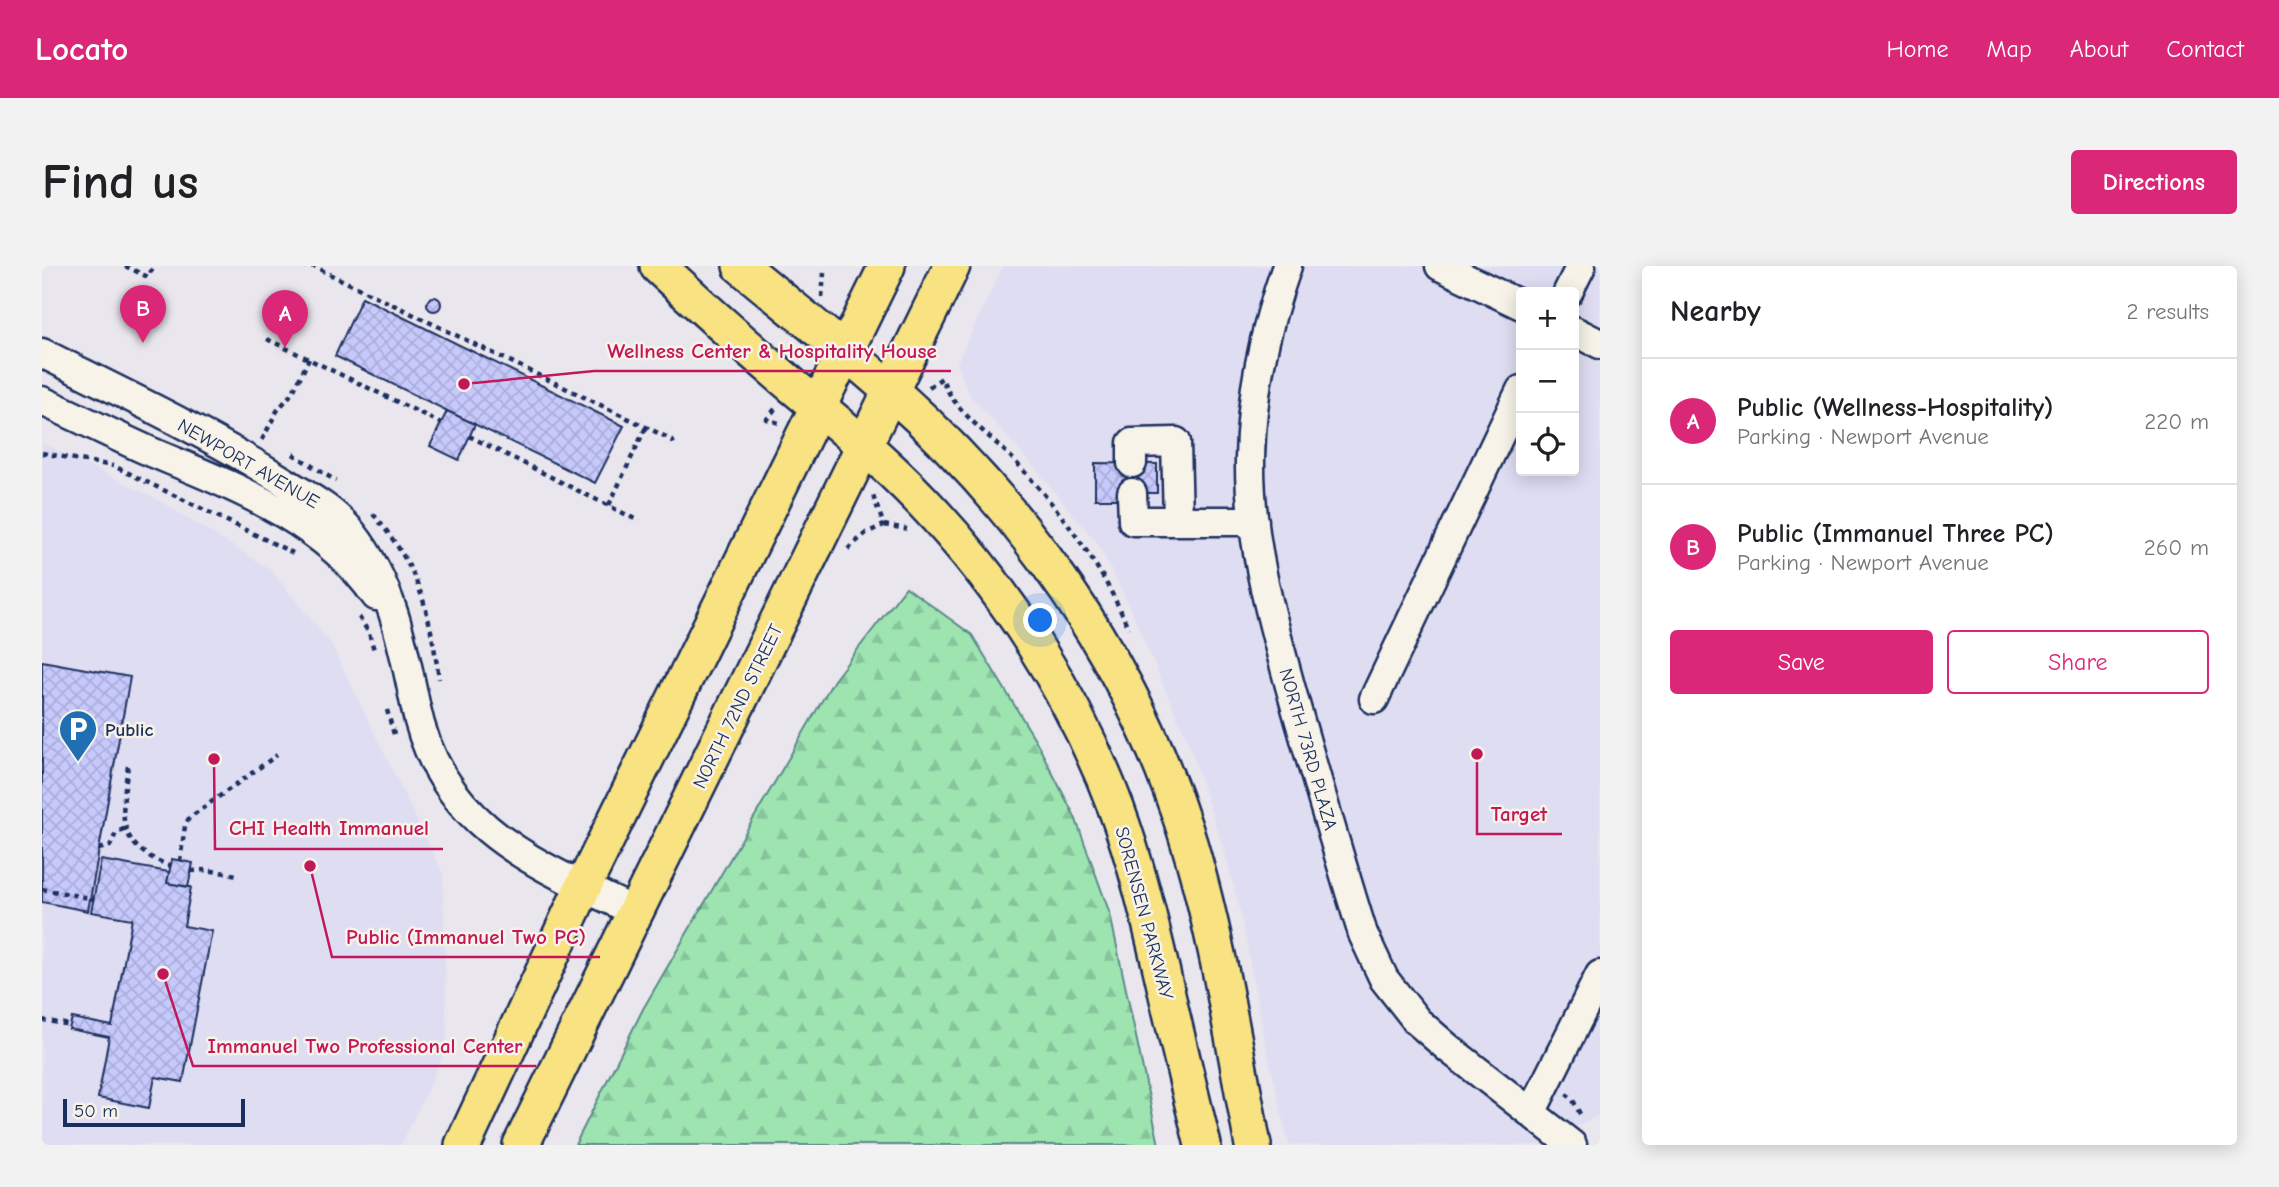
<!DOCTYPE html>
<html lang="en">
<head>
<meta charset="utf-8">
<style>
	:root { --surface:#fff; --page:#f2f2f2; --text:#202124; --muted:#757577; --line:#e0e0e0; --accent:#db2777 }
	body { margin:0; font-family:"Comic Neue",sans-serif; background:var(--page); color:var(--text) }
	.controls { position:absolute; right:21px; top:21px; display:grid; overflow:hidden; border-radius:7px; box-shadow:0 4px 18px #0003 }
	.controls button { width:63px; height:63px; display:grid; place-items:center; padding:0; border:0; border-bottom:2px solid var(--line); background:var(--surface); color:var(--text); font:35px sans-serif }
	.scale { position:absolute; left:21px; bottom:18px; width:182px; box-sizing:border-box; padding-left:7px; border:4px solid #1b2f5e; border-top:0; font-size:19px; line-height:24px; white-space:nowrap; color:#1b2f5e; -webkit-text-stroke:5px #f7f3e8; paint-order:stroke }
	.you { position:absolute; left:999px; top:355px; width:24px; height:24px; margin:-18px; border:5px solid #fff; border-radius:50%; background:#1a73e8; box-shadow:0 0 0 10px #1a73e833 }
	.badge { display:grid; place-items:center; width:46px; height:46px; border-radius:50%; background:var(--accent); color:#fff; font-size:23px; font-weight:700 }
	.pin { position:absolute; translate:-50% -58px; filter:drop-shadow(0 2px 4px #0008) }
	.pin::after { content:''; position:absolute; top:37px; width:24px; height:21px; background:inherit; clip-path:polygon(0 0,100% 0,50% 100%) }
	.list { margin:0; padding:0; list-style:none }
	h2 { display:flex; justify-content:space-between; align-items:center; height:91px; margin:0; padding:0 28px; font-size:30px }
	h2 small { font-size:23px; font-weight:400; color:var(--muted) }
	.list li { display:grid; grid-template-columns:46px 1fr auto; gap:21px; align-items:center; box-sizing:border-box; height:126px; padding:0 28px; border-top:2px solid var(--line) }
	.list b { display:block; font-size:26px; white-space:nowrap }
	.list p { margin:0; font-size:23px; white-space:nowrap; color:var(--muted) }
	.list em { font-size:23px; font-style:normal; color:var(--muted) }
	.actions { display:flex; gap:14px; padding:21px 28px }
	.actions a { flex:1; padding:16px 0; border:2px solid var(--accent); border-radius:7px; text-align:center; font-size:24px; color:var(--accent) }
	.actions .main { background:var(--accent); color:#fff }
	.icon { flex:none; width:38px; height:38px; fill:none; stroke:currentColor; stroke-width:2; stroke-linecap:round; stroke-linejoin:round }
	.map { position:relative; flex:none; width:1558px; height:879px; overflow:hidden; border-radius:7px }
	header { display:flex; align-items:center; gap:42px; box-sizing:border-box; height:98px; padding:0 35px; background:var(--accent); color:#fff }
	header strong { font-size:33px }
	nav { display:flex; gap:38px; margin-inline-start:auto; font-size:24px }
	.intro { display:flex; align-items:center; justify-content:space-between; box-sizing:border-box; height:168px; padding:0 42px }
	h1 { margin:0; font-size:49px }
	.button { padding:18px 32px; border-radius:7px; background:var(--accent); color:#fff; font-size:24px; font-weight:700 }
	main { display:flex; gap:42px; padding:0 42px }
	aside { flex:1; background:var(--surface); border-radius:7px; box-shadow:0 4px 18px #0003 }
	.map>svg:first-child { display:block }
</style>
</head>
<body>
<header>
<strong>Locato</strong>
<nav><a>Home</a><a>Map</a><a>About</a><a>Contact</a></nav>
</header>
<div class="intro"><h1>Find us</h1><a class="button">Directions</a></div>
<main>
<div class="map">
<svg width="1558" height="879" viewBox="0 0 1558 879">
	<defs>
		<pattern id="forest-firs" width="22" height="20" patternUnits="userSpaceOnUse" patternTransform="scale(1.75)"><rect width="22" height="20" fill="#9de4b1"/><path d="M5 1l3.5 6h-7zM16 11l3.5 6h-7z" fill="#87c49b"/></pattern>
		<pattern id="building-cross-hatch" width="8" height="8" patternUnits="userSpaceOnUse" patternTransform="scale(1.75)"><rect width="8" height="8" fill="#c7c9fb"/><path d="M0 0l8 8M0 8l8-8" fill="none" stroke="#aaadda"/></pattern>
	</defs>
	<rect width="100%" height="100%" fill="#e9e6ee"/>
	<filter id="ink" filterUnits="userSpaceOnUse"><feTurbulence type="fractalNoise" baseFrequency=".0143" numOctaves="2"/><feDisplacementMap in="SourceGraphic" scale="14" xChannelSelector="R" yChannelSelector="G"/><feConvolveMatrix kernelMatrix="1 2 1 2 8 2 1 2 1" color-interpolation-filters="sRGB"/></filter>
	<g filter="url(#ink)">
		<!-- built -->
		<path fill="#dfddf2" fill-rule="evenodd" d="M961 0H1558V848L1499 879H1247L1223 776 1199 649 1183 587 1145 473 1084 333 1056 278 987 195 927 128 915 97ZM1479 26H1532V205H1479Z
			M0 177 113 232 228 303 289 378 401 608 405 782 359 879H0Z"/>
		<!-- forest -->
		<path fill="url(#forest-firs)" stroke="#5c8a88" stroke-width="2" d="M864 321 930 369 994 475 1033 551 1068 648 1117 879H533L601 743 792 414Z"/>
		<!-- building -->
		<path fill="url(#building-cross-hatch)" stroke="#1b2f5e" stroke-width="2" d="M320 31 582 160 553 217 293 90Z
			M385 38a7 7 0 1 1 14 0a7 7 0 1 1-14 0Z
			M405 145 433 158 417 194 388 180Z
			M1053 197 1115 198V227H1076V233H1053Z
			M0 395 88 411 46 645 0 636Z
			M130 593 151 597 146 621 125 617Z
			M59 594 127 606 125 617 149 621 142 660 170 665 141 816 113 811 107 842 56 832 67 771 27 763 30 752 70 760 90 653 49 646Z"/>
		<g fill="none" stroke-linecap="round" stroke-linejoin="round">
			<defs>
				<path id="minor" d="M1245 0C1223 62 1209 127 1208 193 1207 277 1231 358 1253 438 1275 515 1297 592 1321 668L1342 713 1375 755 1406 782 1530 879
					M1398 0 1479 39
					M1526 26 1539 0
					M1532 65 1558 78
					M0 87C82 128 165 167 243 216 267 231 292 244 310 267 349 316 361 378 373 438 398 562 492 597 594 646
					M0 135C36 151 71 169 107 185 190 220 281 253 334 330
					M1090 197V177L1134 176 1136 254
					M1090 227 1091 255H1212
					M1332 433 1479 124
					M1489 847 1558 709"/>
				<path id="major" d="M616 0C660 41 706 82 752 121 796 157 841 194 880 235 963 322 1032 429 1074 542 1094 596 1107 651 1120 707 1133 764 1147 822 1161 879
					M699 0C749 42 801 82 849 125 983 244 1088 393 1143 564 1175 666 1191 774 1211 879
					M421 879 541 621 845 0
					M479 879 910 0"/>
			</defs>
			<!-- minor casing -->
			<use href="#minor" stroke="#1b2f5e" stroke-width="33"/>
			<!-- major casing -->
			<use href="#major" stroke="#1b2f5e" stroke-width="40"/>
			<!-- path -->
			<path stroke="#1b2f5e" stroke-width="4.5" stroke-dasharray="5 5" stroke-linecap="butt" d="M83 0 106 11 112 0
				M259 1 271 0 604 161 630 174 633 180
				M780 31 782 7
				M225 73 399 157
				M887 121 900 112C911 144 945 167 969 191 1015 240 1061 300 1086 362
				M733 143 725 153 737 157
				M427 170 597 255
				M220 174 235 145 251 126 267 93
				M0 187 71 200
				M251 188 294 215
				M76 202 251 287
				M831 230 842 259
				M567 239 604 161
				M331 248C378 303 387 343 397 413
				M842 259 865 263
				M806 283 824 267 842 259
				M317 351 327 367 332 384
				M345 444 353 472
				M86 500C79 549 72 580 129 600
				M57 583 68 580 74 567 83 562
				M138 595 143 560 147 552 235 489
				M149 605 164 604 196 609
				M0 623 52 633
				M0 754 28 759
				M1524 828 1530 832 1540 852"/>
			<!-- minor -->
			<use href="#minor" stroke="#f7f3e8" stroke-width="28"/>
			<!-- major -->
			<use href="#major" stroke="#f8e281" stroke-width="35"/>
		</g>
	</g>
	<!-- icons -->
	<defs>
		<symbol id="parking-pin" viewBox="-11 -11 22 30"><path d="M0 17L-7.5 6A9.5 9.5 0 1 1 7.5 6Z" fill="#1f6fb2" stroke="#f7f3e8"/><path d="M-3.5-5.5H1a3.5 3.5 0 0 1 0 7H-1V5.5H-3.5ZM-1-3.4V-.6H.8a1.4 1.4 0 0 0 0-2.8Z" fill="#fff"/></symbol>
	</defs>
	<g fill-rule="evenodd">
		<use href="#parking-pin" x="14" y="441" width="44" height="60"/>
	</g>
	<g text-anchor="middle" stroke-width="5" stroke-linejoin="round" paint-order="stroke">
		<!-- street labels -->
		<g font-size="19" fill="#1b2f5e" stroke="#f7f3e8">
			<text transform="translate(207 197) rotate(30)" y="7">NEWPORT AVENUE</text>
			<text transform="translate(695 440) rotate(-64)" y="7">NORTH 72ND STREET</text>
			<text transform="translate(1267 483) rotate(74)" y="7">NORTH 73RD PLAZA</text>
			<text transform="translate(1103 647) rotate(75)" y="7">SORENSEN PARKWAY</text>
		</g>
		<!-- poi labels -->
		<g font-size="19" font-weight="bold" fill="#1b2f5e" stroke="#f7f3e8" text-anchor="start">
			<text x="63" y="470">Public</text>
		</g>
	</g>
	<!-- callouts -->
	<path fill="none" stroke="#c2185b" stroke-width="2.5" d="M422 118L552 105H909M1435 488L1435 568H1520M172 493L173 583H401M268 600L290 691H558M121 708L151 800H494"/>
	<g fill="#c2185b" stroke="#f7f3e8" stroke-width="2.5">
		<circle cx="422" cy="118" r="7"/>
		<circle cx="1435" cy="488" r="7"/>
		<circle cx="172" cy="493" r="7"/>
		<circle cx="268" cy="600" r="7"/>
		<circle cx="121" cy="708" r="7"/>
	</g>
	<g font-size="21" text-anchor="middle" font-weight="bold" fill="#c2185b" stroke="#f7f3e8" stroke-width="5" stroke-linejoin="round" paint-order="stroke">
		<text x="730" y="92">Wellness Center &amp; Hospitality House</text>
		<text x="1477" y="555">Target</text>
		<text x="287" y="569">CHI Health Immanuel</text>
		<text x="424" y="678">Public (Immanuel Two PC)</text>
		<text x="323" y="787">Immanuel Two Professional Center</text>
	</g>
</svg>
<div class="controls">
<button>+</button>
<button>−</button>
<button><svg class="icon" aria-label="locate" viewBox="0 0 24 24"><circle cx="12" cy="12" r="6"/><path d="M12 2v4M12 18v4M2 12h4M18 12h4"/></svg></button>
</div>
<div class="scale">50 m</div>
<div class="you"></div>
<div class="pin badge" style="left:243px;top:82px">A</div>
<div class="pin badge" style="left:101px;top:77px">B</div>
</div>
<aside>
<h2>Nearby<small>2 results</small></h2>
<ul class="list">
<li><span class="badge">A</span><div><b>Public (Wellness-Hospitality)</b><p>Parking · Newport Avenue</p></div><em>220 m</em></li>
<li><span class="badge">B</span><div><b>Public (Immanuel Three PC)</b><p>Parking · Newport Avenue</p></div><em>260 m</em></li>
</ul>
<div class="actions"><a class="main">Save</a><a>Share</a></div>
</aside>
</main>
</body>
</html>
